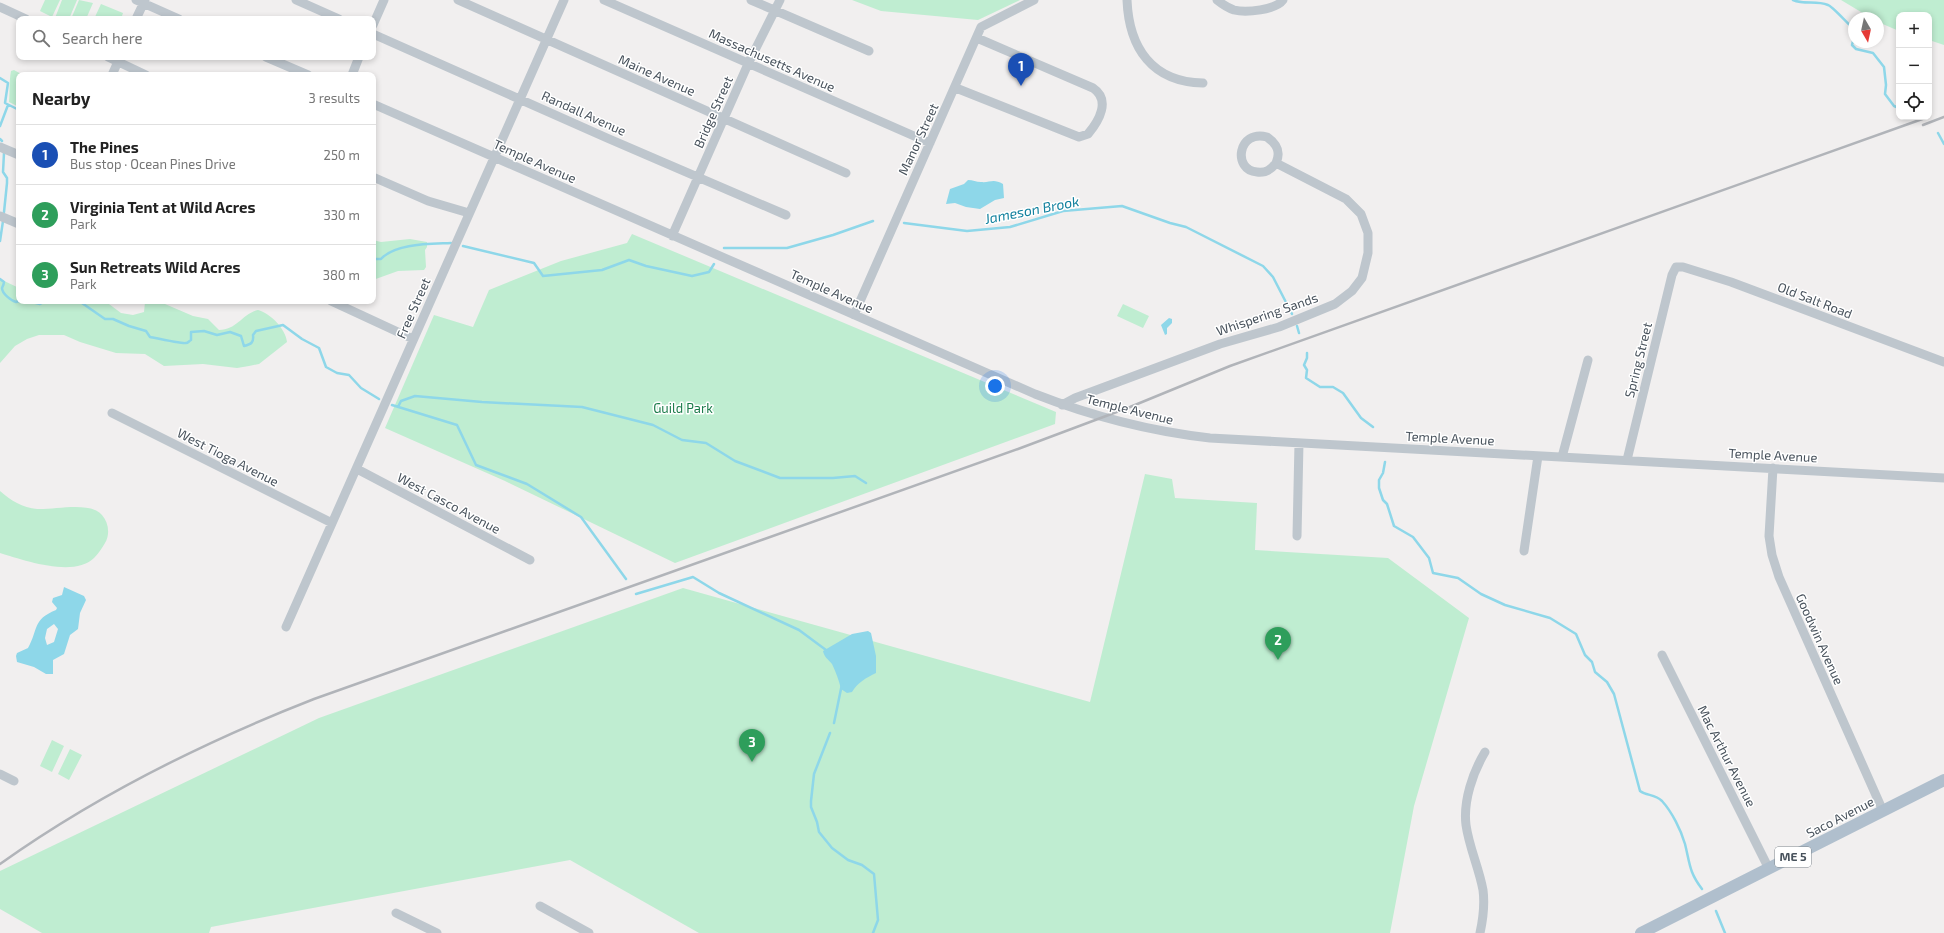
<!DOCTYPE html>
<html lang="en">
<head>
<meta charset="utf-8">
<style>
	:root { --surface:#fff; --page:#f2f2f2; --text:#222; --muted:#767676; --line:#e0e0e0; --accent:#ea580c }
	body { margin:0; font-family:"Exo 2",sans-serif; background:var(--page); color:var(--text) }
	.controls { position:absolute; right:12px; top:12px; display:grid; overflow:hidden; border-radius:8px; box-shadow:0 2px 6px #0003 }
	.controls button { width:36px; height:36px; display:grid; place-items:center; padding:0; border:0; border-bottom:1px solid var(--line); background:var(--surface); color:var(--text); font:20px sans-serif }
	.compass { position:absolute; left:1848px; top:12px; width:36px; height:36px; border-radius:50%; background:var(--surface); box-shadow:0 2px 6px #0003; rotate:171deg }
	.you { position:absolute; left:995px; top:386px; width:14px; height:14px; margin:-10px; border:3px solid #fff; border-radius:50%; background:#1a73e8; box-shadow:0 0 0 6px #1a73e833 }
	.badge { display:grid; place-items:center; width:26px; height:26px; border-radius:50%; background:var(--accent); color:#fff; font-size:13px; font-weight:700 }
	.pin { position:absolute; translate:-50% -33px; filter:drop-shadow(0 1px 2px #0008) }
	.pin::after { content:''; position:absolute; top:21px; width:14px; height:12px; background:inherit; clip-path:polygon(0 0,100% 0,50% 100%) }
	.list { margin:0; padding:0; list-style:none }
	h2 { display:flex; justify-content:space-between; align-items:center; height:52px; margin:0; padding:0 16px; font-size:17px }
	h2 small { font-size:13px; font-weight:400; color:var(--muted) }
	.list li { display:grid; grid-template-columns:26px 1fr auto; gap:12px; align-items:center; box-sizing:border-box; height:60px; padding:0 16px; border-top:1px solid var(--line) }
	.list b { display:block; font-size:15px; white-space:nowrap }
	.list p { margin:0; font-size:13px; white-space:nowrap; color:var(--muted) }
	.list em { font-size:13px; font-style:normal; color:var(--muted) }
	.icon { flex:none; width:22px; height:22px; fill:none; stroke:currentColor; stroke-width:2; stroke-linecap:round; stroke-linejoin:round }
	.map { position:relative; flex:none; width:1944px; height:933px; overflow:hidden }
	.search { position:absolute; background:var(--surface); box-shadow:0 2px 6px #0003; left:16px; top:16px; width:360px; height:44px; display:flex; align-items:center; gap:10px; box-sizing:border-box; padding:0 14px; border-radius:8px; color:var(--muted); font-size:15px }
	.panel { position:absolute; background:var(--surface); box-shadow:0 2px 6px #0003; left:16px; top:72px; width:360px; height:232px; border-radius:8px }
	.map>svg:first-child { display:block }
</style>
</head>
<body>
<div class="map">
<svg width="1944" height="933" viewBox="0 0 1944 933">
	<rect width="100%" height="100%" fill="#f1efef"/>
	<!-- green -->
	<path fill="#bfedd1" d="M45 0H60L52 17 40 11Z
		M62 0H77L69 19 55 18Z
		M79 0 93 3 86 19H71Z
		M852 0H1020L978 20 881 11Z
		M1841 0H1944V45L1929 40V15H1899V31L1878 22V18H1871Z
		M101 4 123 13 121 19H94Z
		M14 70 23 75H19V107L9 102C10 92 9 81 11 71Z
		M632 234 1056 412 1055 424 675 563 505 481 385 428 434 315 473 327 489 290 561 261 627 243Z
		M410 239 427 242V247L425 250 426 267 424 270 398 271 373 280V240L381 242Z
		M0 279 19 288V301H105L121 313 133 315 144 312 145 302 158 301 193 316 208 319 219 330C237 330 242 314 258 310 270 313 286 329 287 342L259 364 249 366 237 368 203 364 164 366 145 354 116 353 80 342 64 335H39L27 339 15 346 0 363Z
		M1123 304 1149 316 1143 328 1117 316Z
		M1145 474 1172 479 1175 498 1257 503 1255 550 1388 558 1469 618 1414 806 1390 933H699L570 860 211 927 209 933H42L0 909V871L319 718 683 588 1090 702Z
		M0 491C10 500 23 508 37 509 54 510 91 501 102 515 109 523 110 535 105 543 102 548 98 554 94 558 74 578 23 560 0 553Z
		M52 740 64 746 52 772 40 766Z
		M70 749 82 755 69 780 58 774Z"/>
	<!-- water -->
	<path fill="#8ed7e9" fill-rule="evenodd" d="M968 180C973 180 976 182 981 182 990 183 993 178 1003 184L1004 198 995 200 980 209 966 207 955 203 946 204 950 189 964 184Z
		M1169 318 1172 319V323L1167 328V334L1165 335 1161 325Z
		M64 587 84 596 86 600 80 613 78 629 70 635 64 654 53 660V674H46L34 667 17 662 16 656 17 653 28 648C39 628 32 620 56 610L57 608 52 602 53 598 62 595ZM54 624 58 629 54 642 47 645 45 638 47 629Z
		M868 631 871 633 876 656V673C866 678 858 682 852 692L847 693 841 689C839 681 836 672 832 664 828 659 824 657 823 651L852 634Z"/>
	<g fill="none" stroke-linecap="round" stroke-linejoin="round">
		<!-- stream -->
		<path stroke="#8ed7e9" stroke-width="2.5" d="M1793 0C1805 5 1816 0 1828 5 1832 6 1848 24 1854 29
			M1854 37 1852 45 1856 49 1873 53 1884 67 1886 85 1885 94 1894 106 1899 108
			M0 78 8 83 5 103 19 110
			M0 126 8 105
			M1938 133 1944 144
			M0 139 2 141
			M4 212 7 183V178L3 172 4 153
			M904 223 967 231 1010 227 1063 211 1122 206 1170 223 1186 227 1263 266 1273 277 1292 314
			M0 241 3 221
			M463 246 534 263 543 276 602 270 629 260 646 266 692 276 709 272 714 264
			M724 248H787L833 235 873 221
			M373 259H381C395 243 431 244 451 243
			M0 279 4 282C4 284 3 286 2 288 2 294 12 301 16 302L19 301
			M28 301 40 304 46 301
			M79 301 105 319H113L129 326 146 331 150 337C155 338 183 344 186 343 188 343 189 341 191 340V332L204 331 217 335 230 332 241 336 244 346C251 344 254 343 253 335L256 331 283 325 302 339 319 348 326 367 337 373 349 375 361 388 379 399
			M1297 326 1299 333
			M1307 353V358L1304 365 1307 370 1306 378 1320 387H1333L1343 393 1361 418 1373 427
			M392 405 457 425 476 465 527 484 581 517 626 579
			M398 407 401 401 415 396 482 402 582 407 653 425 682 440 706 443 735 461 780 478H833L855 476 866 483
			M1385 462 1383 473 1379 480V488L1383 500 1387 504 1394 526 1413 537 1429 558 1433 573 1458 578 1481 594 1505 605 1550 618 1576 634 1585 655 1592 662 1595 672 1607 682 1614 694 1640 791C1647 796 1655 794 1662 801 1672 812 1681 830 1685 844 1690 864 1689 872 1702 889
			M636 594 693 577 719 593 799 630 826 650
			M834 723 842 684
			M830 733 814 774 811 801V807L817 822 819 832 832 848 848 860 862 865 874 874 878 920 873 933
			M1716 911 1725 933"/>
		<!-- minor -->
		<path stroke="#bec6cd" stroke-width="9" d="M136 0 179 19
			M296 0 339 19
			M458 0 846 173
			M604 0 930 143
			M751 0 869 51
			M1127 0C1129 48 1152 82 1203 83
			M1217 0C1222 4 1228 8 1234 10 1246 13 1276 10 1283 0
			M0 7 26 19
			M136 19 145 0
			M373 25 384 0
			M373 34 607 138 786 215
			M108 57 146 75
			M266 57 308 75
			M112 75 120 57
			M352 75 359 57
			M956 88 1079 137 1088 134C1099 121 1111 100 1093 88L977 38
			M373 104 1035 394C1091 416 1149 431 1210 438L1944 478
			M0 147 19 155
			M373 177 428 201 469 213
			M0 216 19 224
			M672 236 748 64 780 0
			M331 301 413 339
			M854 315 981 27 1034 0
			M1062 405 1075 398 1220 344 1279 327 1335 304 1352 291 1362 278 1368 253V233L1361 214 1346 199 1276 163C1281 152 1277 144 1267 137 1238 129 1232 170 1257 172 1266 173 1271 170 1276 163
			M112 413 332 523
			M1562 457 1588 360
			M1627 460 1672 275 1676 267H1683L1731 282 1944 362
			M1773 468 1769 536 1772 555 1779 577 1883 811
			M357 469 530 560
			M1297 536 1299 443
			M1524 551 1538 456
			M286 627 564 0
			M1662 655 1769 869
			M0 774 14 781
			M540 906 589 933
			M396 913 437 933
			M1480 933C1483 919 1485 905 1483 890 1479 868 1469 847 1466 825 1463 801 1473 772 1485 752"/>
		<!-- major -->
		<path stroke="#b0bfcd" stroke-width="12" d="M1641 933 1944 780"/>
		<!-- rail -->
		<path stroke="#b1b4b9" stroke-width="2.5" d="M1923 125 1944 117
			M0 864C97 795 204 742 314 699L1018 449 1130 407 1230 366 1928 117"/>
	</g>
	<g text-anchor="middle" stroke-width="3" stroke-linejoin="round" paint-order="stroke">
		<!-- shield labels -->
		<rect fill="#fff" stroke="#7f868d" stroke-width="1" x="1775" y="847" width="36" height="20" rx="3"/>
		<g font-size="12" font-weight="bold" fill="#48525c">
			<text x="1793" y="861">ME 5</text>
		</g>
		<!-- street labels -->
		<g font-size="13" fill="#48525c" stroke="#fff">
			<text transform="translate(772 60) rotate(24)" y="5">Massachusetts Avenue</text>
			<text transform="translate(657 75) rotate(24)" y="5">Maine Avenue</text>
			<text transform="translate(713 112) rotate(-66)" y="5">Bridge Street</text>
			<text transform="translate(584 113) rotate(24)" y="5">Randall Avenue</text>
			<text transform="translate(918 139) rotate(-65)" y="5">Manor Street</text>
			<text transform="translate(535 161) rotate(24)" y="5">Temple Avenue</text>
			<text transform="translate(832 291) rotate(24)" y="5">Temple Avenue</text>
			<text transform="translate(1815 300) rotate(21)" y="5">Old Salt Road</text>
			<text transform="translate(413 308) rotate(-66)" y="5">Free Street</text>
			<text transform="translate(1267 314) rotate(-19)" y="5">Whispering Sands</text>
			<text transform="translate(1638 360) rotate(-76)" y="5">Spring Street</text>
			<text transform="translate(1130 409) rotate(14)" y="5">Temple Avenue</text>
			<text transform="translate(1450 438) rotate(3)" y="5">Temple Avenue</text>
			<text transform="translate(1773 455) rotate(3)" y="5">Temple Avenue</text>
			<text transform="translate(228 457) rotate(27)" y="5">West Tioga Avenue</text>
			<text transform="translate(449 503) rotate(28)" y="5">West Casco Avenue</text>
			<text transform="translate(1820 639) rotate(66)" y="5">Goodwin Avenue</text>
			<text transform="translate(1727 756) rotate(63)" y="5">Mac Arthur Avenue</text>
			<text transform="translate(1840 817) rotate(-27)" y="5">Saco Avenue</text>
		</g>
		<!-- park labels -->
		<g font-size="13" fill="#1b7b4a" stroke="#fff">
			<text x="683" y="413">Guild Park</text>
		</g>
		<!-- water labels -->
		<g font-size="14" font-style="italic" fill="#12819e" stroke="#fff">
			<text transform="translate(1032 210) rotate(-11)" y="5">Jameson Brook</text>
		</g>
	</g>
</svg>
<div class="controls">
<button>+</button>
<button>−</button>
<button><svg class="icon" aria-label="locate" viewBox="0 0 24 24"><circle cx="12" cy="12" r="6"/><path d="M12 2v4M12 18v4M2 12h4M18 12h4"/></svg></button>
</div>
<svg class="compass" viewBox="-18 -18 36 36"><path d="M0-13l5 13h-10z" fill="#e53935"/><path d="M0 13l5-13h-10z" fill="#767676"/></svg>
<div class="you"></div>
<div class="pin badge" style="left:1021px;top:86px;background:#1a4fb4">1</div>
<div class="pin badge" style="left:1278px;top:660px;background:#2e9e5b">2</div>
<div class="pin badge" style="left:752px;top:762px;background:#2e9e5b">3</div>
<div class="search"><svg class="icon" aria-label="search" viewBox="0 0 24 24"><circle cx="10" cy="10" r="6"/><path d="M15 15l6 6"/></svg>Search here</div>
<section class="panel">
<h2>Nearby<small>3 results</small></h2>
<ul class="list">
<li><span class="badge" style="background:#1a4fb4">1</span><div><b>The Pines</b><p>Bus stop · Ocean Pines Drive</p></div><em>250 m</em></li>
<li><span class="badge" style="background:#2e9e5b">2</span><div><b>Virginia Tent at Wild Acres</b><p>Park</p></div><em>330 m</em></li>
<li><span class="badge" style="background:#2e9e5b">3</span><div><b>Sun Retreats Wild Acres</b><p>Park</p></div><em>380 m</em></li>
</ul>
</section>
</div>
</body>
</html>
